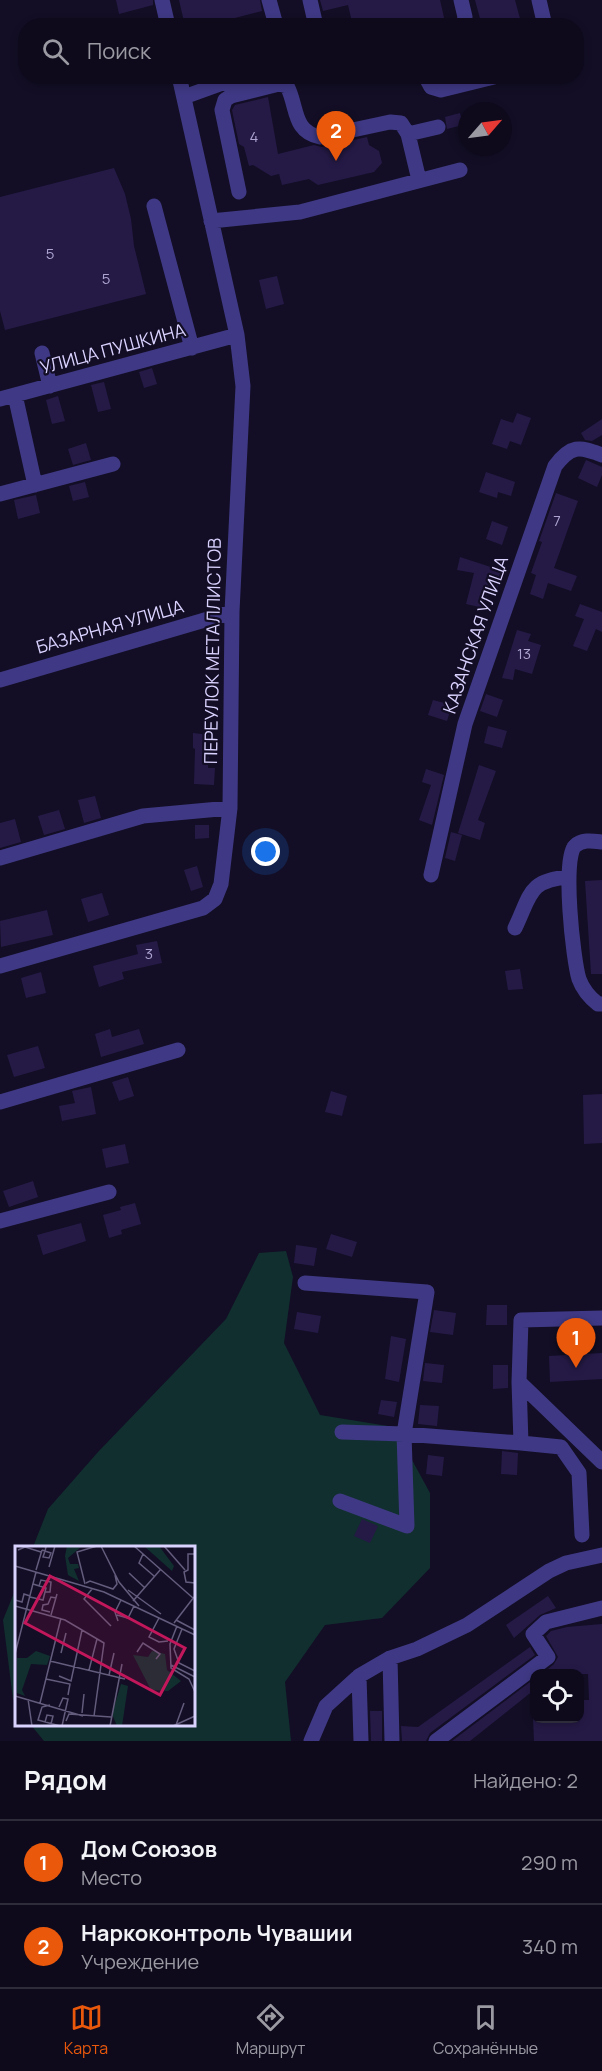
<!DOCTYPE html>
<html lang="ru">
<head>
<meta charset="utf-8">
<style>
	:root { --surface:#0e0a1c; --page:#1c1829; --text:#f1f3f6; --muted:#9b9aa3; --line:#2e2b3b; --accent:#ea580c }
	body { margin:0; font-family:Manrope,sans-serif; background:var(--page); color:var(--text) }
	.controls { position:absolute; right:18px; bottom:18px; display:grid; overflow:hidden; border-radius:12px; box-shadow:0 3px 9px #0003 }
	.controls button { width:54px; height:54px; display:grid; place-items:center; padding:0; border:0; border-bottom:2px solid var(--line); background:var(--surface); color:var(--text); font:30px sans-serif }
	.compass { position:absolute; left:458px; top:102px; width:54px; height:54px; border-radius:50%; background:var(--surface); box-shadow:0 3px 9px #0003; rotate:62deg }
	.you { position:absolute; left:266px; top:852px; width:21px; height:21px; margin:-15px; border:4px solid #fff; border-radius:50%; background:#1a73e8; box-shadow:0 0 0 9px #1a73e833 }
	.badge { display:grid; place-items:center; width:39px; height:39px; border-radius:50%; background:var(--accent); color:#fff; font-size:20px; font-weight:700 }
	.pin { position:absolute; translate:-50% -50px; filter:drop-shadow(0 2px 3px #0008) }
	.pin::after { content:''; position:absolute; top:32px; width:21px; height:18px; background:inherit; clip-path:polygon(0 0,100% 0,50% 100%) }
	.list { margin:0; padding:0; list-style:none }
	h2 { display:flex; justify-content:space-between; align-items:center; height:78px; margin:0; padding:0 24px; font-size:26px }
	h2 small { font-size:20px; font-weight:400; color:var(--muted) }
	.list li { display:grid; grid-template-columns:39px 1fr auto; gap:18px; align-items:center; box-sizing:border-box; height:84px; padding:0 24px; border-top:2px solid var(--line) }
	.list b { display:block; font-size:22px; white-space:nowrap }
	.list p { margin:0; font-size:20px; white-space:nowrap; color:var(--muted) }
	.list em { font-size:20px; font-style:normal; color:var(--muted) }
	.icon { flex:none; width:33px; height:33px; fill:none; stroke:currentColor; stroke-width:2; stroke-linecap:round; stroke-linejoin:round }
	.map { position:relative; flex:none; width:602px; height:1741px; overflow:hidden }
	.search { position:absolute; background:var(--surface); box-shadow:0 3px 9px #0003; left:18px; right:18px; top:18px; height:66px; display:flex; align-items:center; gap:15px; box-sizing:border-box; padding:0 21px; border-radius:24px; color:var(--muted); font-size:22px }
	.sheet { height:246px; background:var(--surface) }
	nav { display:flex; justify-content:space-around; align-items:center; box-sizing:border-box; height:84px; border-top:2px solid var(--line); background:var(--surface); font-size:16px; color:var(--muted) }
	nav a { display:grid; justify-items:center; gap:3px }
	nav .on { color:var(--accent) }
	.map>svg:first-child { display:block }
</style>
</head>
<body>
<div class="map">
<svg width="602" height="1741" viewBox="0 0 602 1741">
	<rect width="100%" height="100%" fill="#130e25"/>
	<!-- green -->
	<path fill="#112f2f" d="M286 1251 293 1277 284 1343 320 1415 394 1427 430 1493V1568L382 1618 325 1625 285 1682 291 1741H44L31 1725 194 1724V1548L33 1547 48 1509 98 1452 226 1319 259 1253Z
		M16 1588V1705L13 1699 3 1620Z"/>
	<!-- building -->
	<path fill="#251a46" d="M116 0H153V5L119 14Z
		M179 0H260L262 11 204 26H185Z
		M320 0H440L445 22 430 26H353L348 5 323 11Z
		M475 0H515L522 26H482Z
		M268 97 278 154 314 145 322 147 367 137 369 145 379 151 382 163 374 172 318 185 309 179 282 185 279 174 271 176 253 165 249 166 244 147 239 144 232 110 235 105Z
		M460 113 463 125 447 129 445 117Z
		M114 168 125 194 131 219 134 246 146 294 5 330 0 311V197Z
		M277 276 284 304 266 309 259 280Z
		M152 368 157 384 144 388 139 372Z
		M104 382 111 409 98 412 91 385Z
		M58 396 65 421 52 424 46 400Z
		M517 413 531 418 521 445 510 441 507 449 492 444 501 419 513 423Z
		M602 419V435L592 441 585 440 581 433Z
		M86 443 91 460 73 465 68 449Z
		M586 460 602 467V475L597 487 578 478Z
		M486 472 515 482 511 496 498 492 497 498 479 492Z
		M85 482 89 497 73 501 69 486Z
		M556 493 578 501 554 568 577 576 571 591 548 583 543 599 530 594 536 575 531 573 542 542 539 541Z
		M36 495 40 513 18 519 14 500Z
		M492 521 508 527 502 545 486 539Z
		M460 557 503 571 497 589 489 587 483 608 466 604 474 573 457 570Z
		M580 604 602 612V632L596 629 587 651 573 646 584 619 575 616Z
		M517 630 531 634 528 641 541 645 532 674 515 669 513 680 502 678Z
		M486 694 503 700 497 717 480 711Z
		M433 700 452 705 447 721 428 715Z
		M488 726 507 731 502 748 484 743Z
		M193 733 210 735 208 768H215L214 785 194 784 195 749 193 748Z
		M479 765 496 771 478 820 485 823 480 840 458 833Z
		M426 769 444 775 432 825 419 820 431 785 422 782Z
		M95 796 101 818 84 823 78 800Z
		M59 810 65 829 44 835 38 816Z
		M15 819 21 842 0 848V823Z
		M195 825H209V838L195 839Z
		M451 832 462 835 455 861 445 858Z
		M197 866 203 887 191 891 184 870Z
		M602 880V974H591L585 881Z
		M102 893 109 915 88 922 81 899Z
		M47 910 53 935 1 947 0 921Z
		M157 941 162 963 122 972 124 979 99 987 93 966 138 954 136 945Z
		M520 969 523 989 508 990 505 971Z
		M41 972 46 993 26 998 21 978Z
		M110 1029 112 1037 139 1029 144 1044 101 1057 95 1034Z
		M38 1046 45 1068 14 1077 7 1055Z
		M128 1077 134 1096 119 1101 112 1082Z
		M91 1087 96 1114 62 1121 59 1106 75 1103 72 1091Z
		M331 1091 347 1096 342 1116 325 1112Z
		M602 1094V1143L584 1144 583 1095Z
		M125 1144 129 1163 106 1168 102 1149Z
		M33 1181 38 1197 9 1207 3 1191Z
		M135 1203 141 1224 121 1230 122 1234 109 1238 103 1215 121 1210 120 1207Z
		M81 1223 86 1241 43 1255 37 1235Z
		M331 1234 357 1242 352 1257 326 1249Z
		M296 1245 317 1248 314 1266 294 1263Z
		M487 1305H507V1325H486Z
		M434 1310 456 1313 453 1335 430 1332Z
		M297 1312 321 1316 318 1333 294 1329Z
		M391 1336 406 1339 399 1382 385 1379Z
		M602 1353V1379L550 1382 549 1356Z
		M425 1363 444 1365 442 1383 423 1381Z
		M493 1365H508V1388L493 1389Z
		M381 1400 397 1402 394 1417 378 1414Z
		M420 1405 439 1406 437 1426 418 1424Z
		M502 1451 518 1453 517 1475 501 1474Z
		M428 1455 444 1457 442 1476 426 1474Z
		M362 1519 378 1526 370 1543 354 1536Z
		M548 1596 556 1608 540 1615 514 1638 506 1625Z
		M602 1624V1741H534L533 1719H579V1700H589L588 1674H542L554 1664 558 1657 546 1636 551 1631 567 1627Z
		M530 1647 535 1655 430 1733 426 1741H402L401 1726 418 1727Z
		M534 1679V1690L470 1741H452Z
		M370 1711H382V1741H371Z"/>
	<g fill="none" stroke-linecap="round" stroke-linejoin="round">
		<!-- minor -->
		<path stroke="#3f3985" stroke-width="15" d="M162 0 168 26
			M269 0 276 25 272 26
			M310 0 316 26
			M461 0 465 17 463 26
			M539 0 545 26
			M425 76 431 87 441 90 498 76
			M184 97 220 84 254 76
			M408 134 438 127
			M239 192 222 110 225 100 231 96 279 84 287 86C298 107 292 131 320 137L390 122 401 123 408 134 419 180
			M154 206 192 348
			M211 221 300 212 460 170
			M42 353 50 386
			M15 395 35 485
			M0 399 237 335
			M0 494 113 464
			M0 680 232 612
			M602 842C593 841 582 839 575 846 562 857 573 960 579 979 583 990 589 997 598 1004H602
			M0 858 143 816 230 808
			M431 875 465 724 555 466C571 445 579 446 602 455
			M515 928C531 895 528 880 569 877
			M0 966 203 908 215 899 221 884 230 808 232 612 243 386 237 335 179 76
			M0 1102 178 1050
			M0 1221 109 1192
			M305 1283 427 1292 404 1434 407 1526 340 1501
			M519 1382 602 1462
			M342 1432 404 1434 521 1443
			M582 1535 579 1473 561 1447 521 1443 519 1382 521 1320 602 1318
			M390 1658 392 1741
			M359 1676 361 1741
			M311 1741 326 1706 359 1676 390 1658 417 1649 467 1625 549 1571 566 1563 602 1555
			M436 1741 548 1657 533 1634 546 1622 602 1608"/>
	</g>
	<g text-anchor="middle" stroke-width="4.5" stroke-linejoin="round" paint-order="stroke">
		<!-- number labels -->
		<g font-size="15" fill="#ada4d1">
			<text x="254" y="142">4</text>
			<text x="50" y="259">5</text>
			<text x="106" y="284">5</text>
			<text x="557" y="526">7</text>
			<text x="524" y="659">13</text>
			<text x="149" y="959">3</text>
		</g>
		<!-- street labels -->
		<g font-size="18" fill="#dad2ff" stroke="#130e25">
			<text transform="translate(113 349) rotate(-15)" y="6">УЛИЦА ПУШКИНА</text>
			<text transform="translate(110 627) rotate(-16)" y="6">БАЗАРНАЯ УЛИЦА</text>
			<text transform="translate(476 635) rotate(-71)" y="6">КАЗАНСКАЯ УЛИЦА</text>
			<text transform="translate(213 651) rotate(-89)" y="6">ПЕРЕУЛОК МЕТАЛЛИСТОВ</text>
		</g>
	</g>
	<!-- overview -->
	<g transform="translate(15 1546)">
		<rect width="180" height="180" fill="#130e25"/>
		<path d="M52 0H67L53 12 55 18H63L64 22 59 23 64 35 53 29 50 10ZM129 0H144L159 20 157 25ZM21 105 35 110 32 119 16 118 7 144 10 150 2 147V112H12ZM137 105 150 108 152 124 166 135 153 145 136 144 118 109 133 111ZM106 138 113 140 107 180H102L97 168Z" fill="#112f2f"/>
		<path fill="none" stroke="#635c7c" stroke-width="1.5" d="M86 0 104 36 124 60M119 0 178 52M149 0 170 24M3 4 10 1 26 6M27 4 36 7 34 12 28 11 30 5 31 1 28 0M128 8 124 17 139 30M180 8H173V24L169 26 171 36 180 37M0 20 89 46 180 89M34 21 40 0M21 24 27 4M114 27 130 42M71 37 75 35 98 43 102 38 100 29M70 38 62 6 82 0M24 40 26 34 36 36 35 46H30M77 43 69 53 96 80M113 44 146 68M15 51 28 54 31 42 18 38M0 54 7 56 9 48 15 50M118 55 146 23M0 60 50 74 89 97 79 170M35 66 27 64 28 59 33 58 36 51 41 52M36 69 42 48M102 69 113 72 119 60M144 72 134 91 144 96 153 95M161 74 180 84M103 75 100 66 106 54M159 77 179 51M162 80 155 98 156 122 174 133 180 146M167 83 159 103 164 117 180 125M122 106 128 97 145 108 141 113M46 107 51 87M0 108 21 26M35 115 110 133M156 119 180 131M74 124 82 93M94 129 99 107M44 130 56 135 67 84M31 133 55 138 53 149M0 150 68 170M13 153 17 180M25 157 46 72M35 159 27 161 23 174 45 180M44 161 48 152 53 153 47 180M67 167 69 148M51 175 54 168 96 171M30 176 32 169 38 170 36 178M161 179 169 157M95 180 107 118M158 180 180 170"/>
		<path fill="#c2185b" fill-opacity="0.15" stroke="#c2185b" stroke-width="3" d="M35 30 170 102 145 149 10 77Z"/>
		<rect width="180" height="180" fill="none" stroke="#dad2ff" stroke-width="3"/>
	</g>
</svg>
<div class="controls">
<button><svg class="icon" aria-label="locate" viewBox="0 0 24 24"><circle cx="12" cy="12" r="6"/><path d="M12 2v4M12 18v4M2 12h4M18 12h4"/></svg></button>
</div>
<svg class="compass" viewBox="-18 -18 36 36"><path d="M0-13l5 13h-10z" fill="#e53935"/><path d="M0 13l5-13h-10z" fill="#9b9aa3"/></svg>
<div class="you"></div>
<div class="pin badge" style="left:576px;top:1368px">1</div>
<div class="pin badge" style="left:336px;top:161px">2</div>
<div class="search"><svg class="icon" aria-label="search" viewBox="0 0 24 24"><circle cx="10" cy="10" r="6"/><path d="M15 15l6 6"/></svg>Поиск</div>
</div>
<section class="sheet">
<h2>Рядом<small>Найдено: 2</small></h2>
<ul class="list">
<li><span class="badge">1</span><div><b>Дом Союзов</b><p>Место</p></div><em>290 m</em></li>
<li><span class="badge">2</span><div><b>Наркоконтроль Чувашии</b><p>Учреждение</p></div><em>340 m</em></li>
</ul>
</section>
<nav>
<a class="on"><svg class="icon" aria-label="map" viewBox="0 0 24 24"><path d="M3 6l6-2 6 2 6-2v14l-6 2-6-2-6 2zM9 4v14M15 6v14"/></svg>Карта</a>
<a><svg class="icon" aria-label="directions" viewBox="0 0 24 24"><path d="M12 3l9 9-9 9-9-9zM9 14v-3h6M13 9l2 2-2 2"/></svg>Маршрут</a>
<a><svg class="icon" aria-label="saved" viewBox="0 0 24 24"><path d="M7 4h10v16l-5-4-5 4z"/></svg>Сохранённые</a>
</nav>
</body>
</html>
